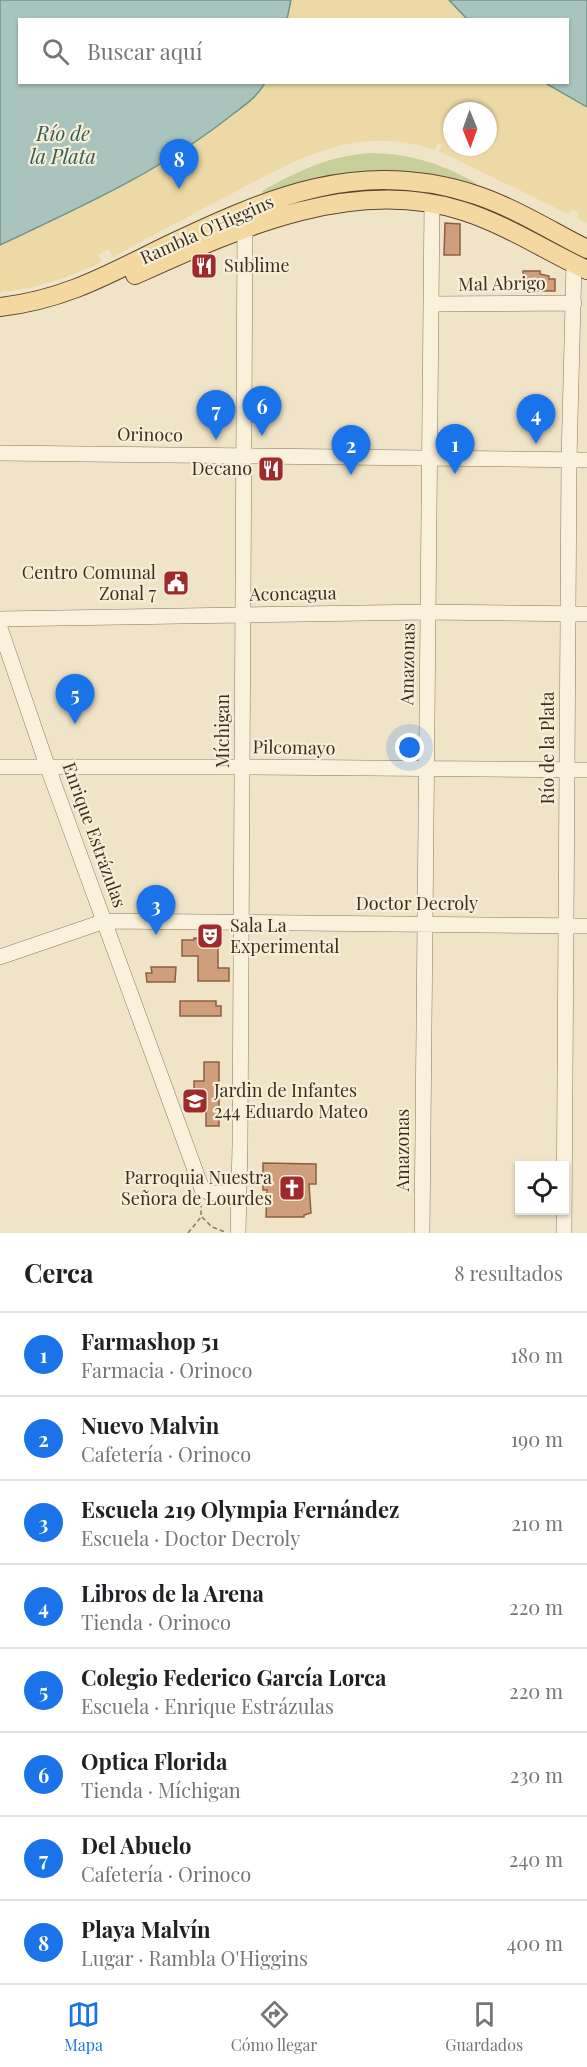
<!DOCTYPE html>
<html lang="es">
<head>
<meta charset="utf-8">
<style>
	:root { --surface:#fff; --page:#f2f2f2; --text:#202124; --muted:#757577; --line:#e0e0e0; --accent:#1a73e8 }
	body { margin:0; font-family:"Playfair Display",serif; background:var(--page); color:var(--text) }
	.controls { position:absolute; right:18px; bottom:18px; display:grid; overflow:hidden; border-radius:0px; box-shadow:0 2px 4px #0004 }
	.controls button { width:54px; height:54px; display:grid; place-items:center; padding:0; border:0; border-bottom:2px solid var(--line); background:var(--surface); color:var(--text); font:30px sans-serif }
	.compass { position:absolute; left:443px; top:102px; width:54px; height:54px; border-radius:50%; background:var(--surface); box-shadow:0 2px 4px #0004; rotate:179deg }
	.you { position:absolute; left:410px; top:748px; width:21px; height:21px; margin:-15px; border:4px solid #fff; border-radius:50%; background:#1a73e8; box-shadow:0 0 0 9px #1a73e833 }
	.badge { display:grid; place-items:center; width:39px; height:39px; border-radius:50%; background:var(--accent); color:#fff; font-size:20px; font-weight:700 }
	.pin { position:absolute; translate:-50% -50px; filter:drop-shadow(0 2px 3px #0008) }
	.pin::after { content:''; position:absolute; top:32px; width:21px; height:18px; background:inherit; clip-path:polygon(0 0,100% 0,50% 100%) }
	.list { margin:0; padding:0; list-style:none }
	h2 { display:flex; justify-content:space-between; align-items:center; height:78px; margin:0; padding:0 24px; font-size:26px }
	h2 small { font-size:20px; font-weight:400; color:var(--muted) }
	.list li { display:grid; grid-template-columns:39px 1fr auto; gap:18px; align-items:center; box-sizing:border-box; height:84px; padding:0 24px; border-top:2px solid var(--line) }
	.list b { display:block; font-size:22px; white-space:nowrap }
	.list p { margin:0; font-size:20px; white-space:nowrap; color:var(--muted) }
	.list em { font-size:20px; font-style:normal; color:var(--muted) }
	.icon { flex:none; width:33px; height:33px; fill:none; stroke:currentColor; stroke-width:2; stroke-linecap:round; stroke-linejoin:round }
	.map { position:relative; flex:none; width:587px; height:1233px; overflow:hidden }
	.search { position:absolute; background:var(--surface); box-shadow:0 2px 4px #0004; left:18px; right:18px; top:18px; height:66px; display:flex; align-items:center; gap:15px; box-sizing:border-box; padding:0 21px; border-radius:0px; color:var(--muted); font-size:22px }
	.sheet { height:750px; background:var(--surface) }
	nav { display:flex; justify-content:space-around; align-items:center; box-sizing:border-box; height:84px; border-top:2px solid var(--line); background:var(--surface); font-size:16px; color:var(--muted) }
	nav a { display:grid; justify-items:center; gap:3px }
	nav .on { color:var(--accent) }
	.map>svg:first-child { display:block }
</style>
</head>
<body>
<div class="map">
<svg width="587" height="1233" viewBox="0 0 587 1233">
	<rect width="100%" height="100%" fill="#f0e4c8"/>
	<!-- green -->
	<path fill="#c9cf9b" d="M370 153C408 153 444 164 477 184L476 186C398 164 339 171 263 193L262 191C298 171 328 156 370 153Z"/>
	<!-- sand -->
	<path fill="#ecd9a5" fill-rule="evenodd" d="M291 0H449L467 19 287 20Z
		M265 83H545L587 107V223L577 218 579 212 571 209 568 214 439 151 442 145 438 143 435 150C358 124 301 157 235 192 194 213 153 235 113 257L108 249 98 255 102 262C70 277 36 289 0 292V245C79 207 160 172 229 117 242 107 257 98 265 83ZM452 111H488V147H452Z"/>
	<!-- water -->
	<path fill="#a9c4bc" stroke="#6f938a" stroke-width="1.5" d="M0 0H291L287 19 20 20V82L265 83C257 97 245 105 233 114 163 170 81 207 0 245Z
		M449 0H587V107L545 83 568 82V20L467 19Z"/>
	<!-- building -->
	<path fill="#cf9f7d" stroke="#8d5f41" stroke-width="1.5" d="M445 223 460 224V255H444Z
		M523 271H540V274L549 276V279H555V291H524Z
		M194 938 221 940 222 943 218 949V968H229V981H198V956H182V940H194Z
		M151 967H176L175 982H147L146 973H152Z
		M180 1001H216V1006H221V1016H180Z
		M204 1062H219V1126H206V1108H190V1099H194V1081H204Z
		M263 1163 316 1164V1184H309L311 1213 304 1215V1217H266L267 1190H263Z"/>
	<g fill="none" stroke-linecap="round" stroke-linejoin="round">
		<defs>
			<path id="minor" d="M431 304 574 303
				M0 453 587 460
				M0 619 428 612 587 614
				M0 628 48 768 202 1189 210 1193H239
				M0 767H243L587 770
				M0 957 105 921 587 926
				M238 1233 240 1145 245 230
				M422 1233 432 203
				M564 1233 569 460 574 264"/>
			<path id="major" d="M135 275C235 230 352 175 463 211 507 225 546 251 587 270
				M0 307C64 300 109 274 166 246 269 197 361 157 476 195 515 208 551 231 587 249"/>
		</defs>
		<!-- minor casing -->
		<use href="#minor" stroke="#8d765c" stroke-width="16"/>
		<!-- major casing -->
		<use href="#major" stroke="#5b4430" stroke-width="20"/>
		<!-- path -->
		<path stroke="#8d765c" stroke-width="1.5" stroke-dasharray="4.5 3" stroke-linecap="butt" d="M202 1217 212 1227 225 1232
			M188 1233 201 1217V1202"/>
		<!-- minor -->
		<use href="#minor" stroke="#faf1dc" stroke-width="15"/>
		<!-- major -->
		<use href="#major" stroke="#f3d9a0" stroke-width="18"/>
	</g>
	<!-- icons -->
	<defs>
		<symbol id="restaurant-square" viewBox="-11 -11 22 22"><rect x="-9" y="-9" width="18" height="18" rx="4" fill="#9e2a2b" stroke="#f7eed8"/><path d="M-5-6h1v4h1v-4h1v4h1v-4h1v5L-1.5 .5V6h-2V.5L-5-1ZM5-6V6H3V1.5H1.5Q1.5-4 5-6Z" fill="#fff"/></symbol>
		<symbol id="civic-square" viewBox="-11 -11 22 22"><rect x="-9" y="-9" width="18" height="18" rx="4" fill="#9e2a2b" stroke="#f7eed8"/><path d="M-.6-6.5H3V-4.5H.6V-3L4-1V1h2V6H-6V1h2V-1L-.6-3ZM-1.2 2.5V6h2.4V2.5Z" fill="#fff"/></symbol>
		<symbol id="theatre-square" viewBox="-11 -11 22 22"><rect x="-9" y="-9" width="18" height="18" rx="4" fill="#9e2a2b" stroke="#f7eed8"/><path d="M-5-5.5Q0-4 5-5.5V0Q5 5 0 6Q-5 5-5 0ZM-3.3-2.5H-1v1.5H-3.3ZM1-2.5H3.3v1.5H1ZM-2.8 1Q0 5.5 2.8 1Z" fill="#fff"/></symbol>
		<symbol id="school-square" viewBox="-11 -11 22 22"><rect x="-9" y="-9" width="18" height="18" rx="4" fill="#9e2a2b" stroke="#f7eed8"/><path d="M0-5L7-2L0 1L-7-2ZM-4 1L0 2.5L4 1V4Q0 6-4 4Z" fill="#fff"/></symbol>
		<symbol id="church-square" viewBox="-11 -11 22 22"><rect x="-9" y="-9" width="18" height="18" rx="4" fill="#9e2a2b" stroke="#f7eed8"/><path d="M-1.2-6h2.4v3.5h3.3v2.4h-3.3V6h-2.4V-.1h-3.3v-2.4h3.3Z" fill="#fff"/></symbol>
	</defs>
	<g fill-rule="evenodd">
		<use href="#restaurant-square" x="189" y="251" width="30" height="30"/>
		<use href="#restaurant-square" x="256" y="454" width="30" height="30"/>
		<use href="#civic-square" x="161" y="568" width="30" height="30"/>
		<use href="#theatre-square" x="195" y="921" width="30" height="30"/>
		<use href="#school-square" x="180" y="1086" width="30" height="30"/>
		<use href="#church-square" x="277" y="1173" width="30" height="30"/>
	</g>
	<g text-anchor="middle" stroke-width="4.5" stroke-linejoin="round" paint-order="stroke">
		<!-- street labels -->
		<g font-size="18" fill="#3d2e20" stroke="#f7eed8">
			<text transform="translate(207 230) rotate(-24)" y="6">Rambla O'Higgins</text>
			<text transform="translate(502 284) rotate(-1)" y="6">Mal Abrigo</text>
			<text transform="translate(150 435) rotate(1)" y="6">Orinoco</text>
			<text transform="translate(293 594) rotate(-1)" y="6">Aconcagua</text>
			<text transform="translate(408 664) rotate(-89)" y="6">Amazonas</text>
			<text transform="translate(223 731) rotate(-90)" y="6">Míchigan</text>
			<text transform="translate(294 748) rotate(1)" y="6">Pilcomayo</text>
			<text transform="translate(548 748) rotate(-90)" y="6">Río de la Plata</text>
			<text transform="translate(94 835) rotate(70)" y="6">Enrique Estrázulas</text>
			<text x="417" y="910">Doctor Decroly</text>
			<text transform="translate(403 1150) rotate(-90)" y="6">Amazonas</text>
		</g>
		<!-- poi labels -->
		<g font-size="18" fill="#3d2e20" stroke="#f7eed8" text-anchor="start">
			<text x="224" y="272">Sublime</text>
			<text x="252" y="475" text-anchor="end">Decano</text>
			<text x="156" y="579" text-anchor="end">Centro Comunal<tspan x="156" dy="21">Zonal 7</tspan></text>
			<text x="230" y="932">Sala La<tspan x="230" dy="21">Experimental</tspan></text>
			<text x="214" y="1097">Jardin de Infantes<tspan x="214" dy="21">244 Eduardo Mateo</tspan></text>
			<text x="272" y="1184" text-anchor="end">Parroquia Nuestra<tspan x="272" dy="21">Señora de Lourdes</tspan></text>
		</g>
		<!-- water labels -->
		<g font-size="20" font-style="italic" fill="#2f5d5a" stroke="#f7eed8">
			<text x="63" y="141">Río de<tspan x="63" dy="23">la Plata</tspan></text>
		</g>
	</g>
</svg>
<div class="controls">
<button><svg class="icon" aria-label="locate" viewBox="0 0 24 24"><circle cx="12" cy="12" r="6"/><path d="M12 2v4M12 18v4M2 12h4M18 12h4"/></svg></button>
</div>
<svg class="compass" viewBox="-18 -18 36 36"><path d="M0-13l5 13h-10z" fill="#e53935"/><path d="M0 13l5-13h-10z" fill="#757577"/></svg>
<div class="you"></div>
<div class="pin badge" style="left:455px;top:474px">1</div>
<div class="pin badge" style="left:351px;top:475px">2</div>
<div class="pin badge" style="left:156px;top:935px">3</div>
<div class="pin badge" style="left:536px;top:444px">4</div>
<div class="pin badge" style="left:75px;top:724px">5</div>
<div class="pin badge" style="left:262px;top:436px">6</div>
<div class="pin badge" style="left:216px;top:440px">7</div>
<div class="pin badge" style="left:179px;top:189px">8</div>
<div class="search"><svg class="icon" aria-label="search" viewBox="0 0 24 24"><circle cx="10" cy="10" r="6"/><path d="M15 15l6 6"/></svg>Buscar aquí</div>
</div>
<section class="sheet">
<h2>Cerca<small>8 resultados</small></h2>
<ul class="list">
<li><span class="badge">1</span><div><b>Farmashop 51</b><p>Farmacia · Orinoco</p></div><em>180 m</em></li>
<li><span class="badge">2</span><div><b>Nuevo Malvin</b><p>Cafetería · Orinoco</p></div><em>190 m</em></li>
<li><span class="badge">3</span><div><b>Escuela 219 Olympia Fernández</b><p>Escuela · Doctor Decroly</p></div><em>210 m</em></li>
<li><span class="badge">4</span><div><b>Libros de la Arena</b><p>Tienda · Orinoco</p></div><em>220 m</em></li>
<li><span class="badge">5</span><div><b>Colegio Federico García Lorca</b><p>Escuela · Enrique Estrázulas</p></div><em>220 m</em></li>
<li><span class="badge">6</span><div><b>Optica Florida</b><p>Tienda · Míchigan</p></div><em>230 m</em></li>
<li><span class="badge">7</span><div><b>Del Abuelo</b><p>Cafetería · Orinoco</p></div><em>240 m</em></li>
<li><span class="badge">8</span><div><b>Playa Malvín</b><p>Lugar · Rambla O'Higgins</p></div><em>400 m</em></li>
</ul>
</section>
<nav>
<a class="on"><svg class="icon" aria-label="map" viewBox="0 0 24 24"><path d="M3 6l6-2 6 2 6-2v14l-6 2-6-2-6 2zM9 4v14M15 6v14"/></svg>Mapa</a>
<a><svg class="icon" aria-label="directions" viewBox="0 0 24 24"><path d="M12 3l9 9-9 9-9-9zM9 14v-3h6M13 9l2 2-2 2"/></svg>Cómo llegar</a>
<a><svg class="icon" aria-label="saved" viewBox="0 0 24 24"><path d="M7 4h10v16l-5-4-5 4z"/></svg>Guardados</a>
</nav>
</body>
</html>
